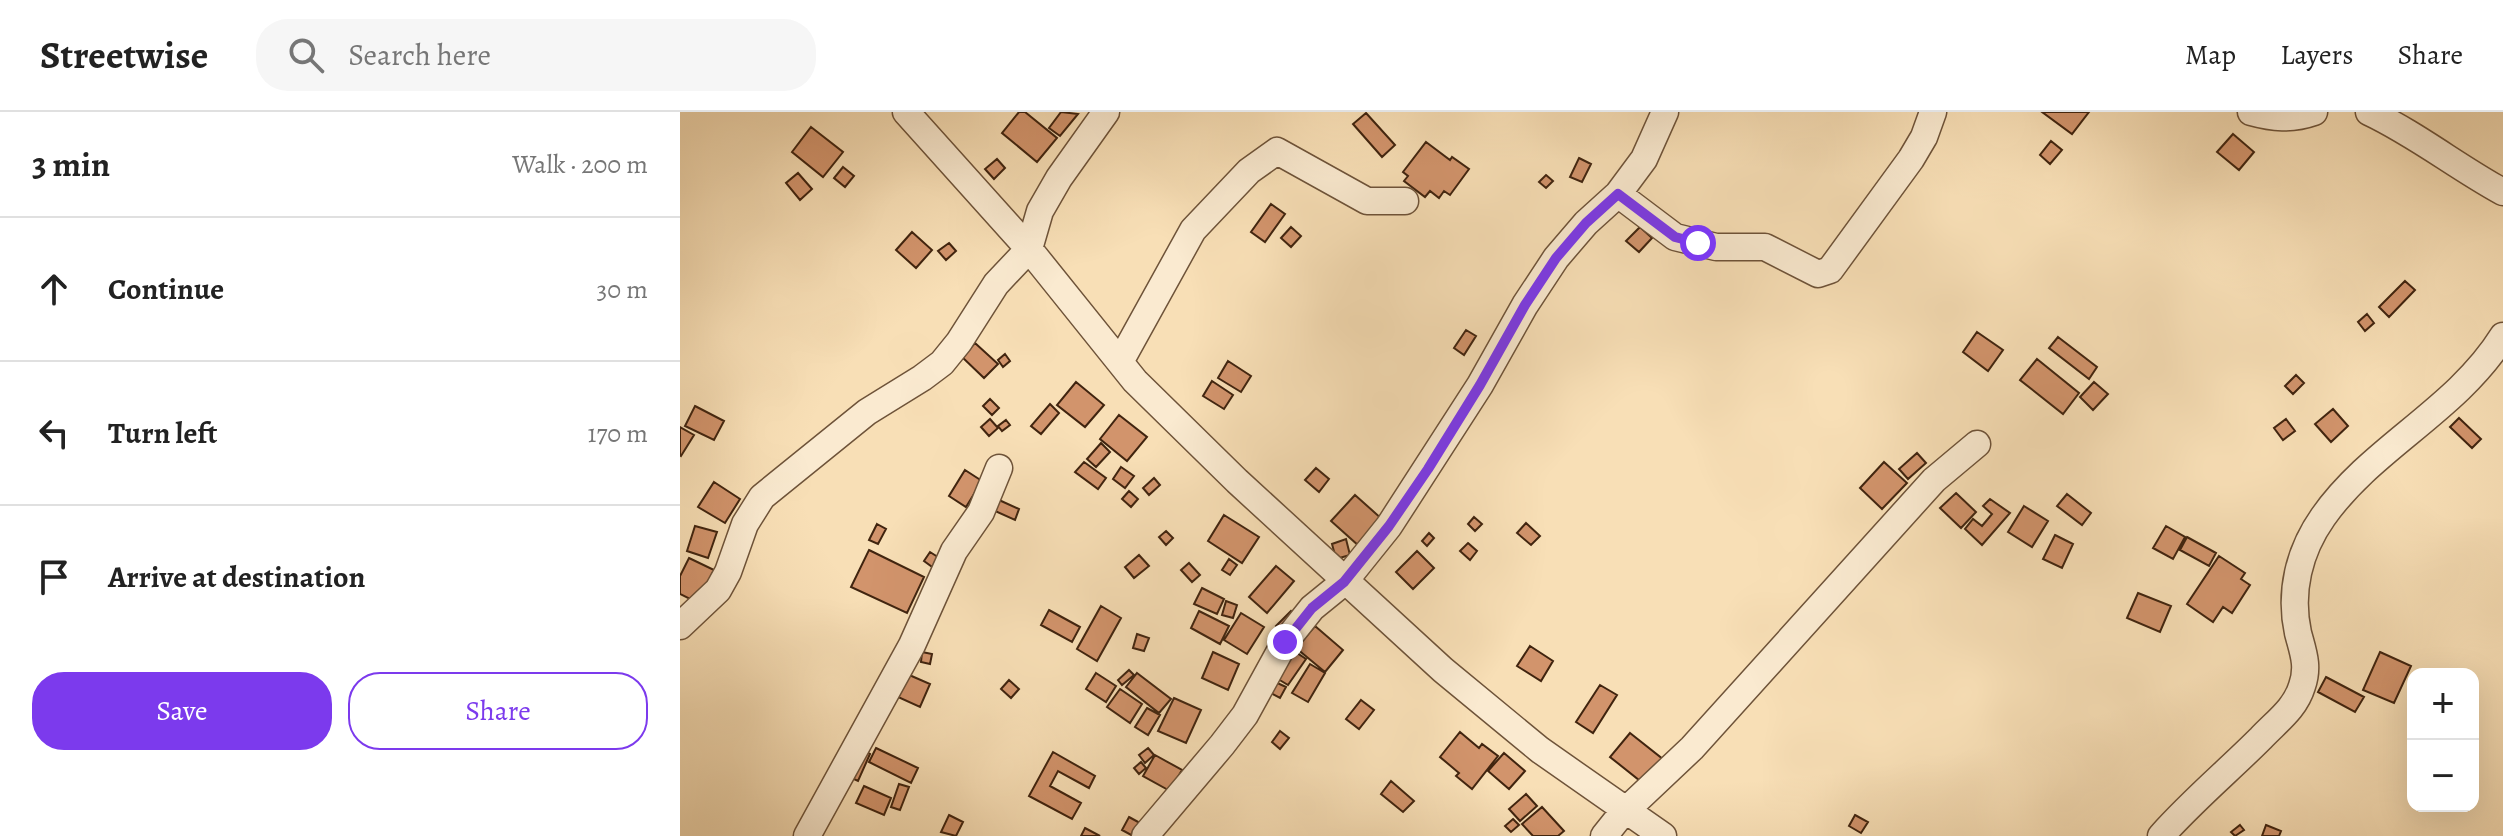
<!DOCTYPE html>
<html lang="en">
<head>
<meta charset="utf-8">
<style>
	:root { --surface:#fff; --page:#f6f6f6; --text:#222; --muted:#767676; --line:#e0e0e0; --accent:#7c3aed }
	body { margin:0; font-family:Alegreya,serif; background:var(--page); color:var(--text) }
	.controls { position:absolute; right:24px; bottom:24px; display:grid; overflow:hidden; border-radius:16px; box-shadow:0 8px 32px #0002 }
	.controls button { width:72px; height:72px; display:grid; place-items:center; padding:0; border:0; border-bottom:2px solid var(--line); background:var(--surface); color:var(--text); font:40px sans-serif }
	.stop { position:absolute; width:24px; height:24px; margin:-18px; border:6px solid #7c3aed; border-radius:50%; background:#fff }
	.stop.end { background:#7c3aed; border-color:#fff; box-shadow:0 2px 8px #0008 }
	.list { margin:0; padding:0; list-style:none }
	h2 { display:flex; justify-content:space-between; align-items:center; height:104px; margin:0; padding:0 32px; font-size:34px }
	h2 small { font-size:26px; font-weight:400; color:var(--muted) }
	.list li { display:grid; grid-template-columns:52px 1fr auto; gap:24px; align-items:center; box-sizing:border-box; height:144px; padding:0 32px; border-top:2px solid var(--line) }
	.list b { display:block; font-size:30px; white-space:nowrap }
	.list em { font-size:26px; font-style:normal; color:var(--muted) }
	.actions { display:flex; gap:16px; padding:24px 32px }
	.actions a { flex:1; padding:18px 0; border:2px solid var(--accent); border-radius:32px; text-align:center; font-size:28px; color:var(--accent) }
	.actions .main { background:var(--accent); color:#fff }
	.icon { flex:none; width:44px; height:44px; fill:none; stroke:currentColor; stroke-width:2; stroke-linecap:round; stroke-linejoin:round }
	.map { position:relative; flex:none; width:1823px; height:724px; overflow:hidden }
	header { display:flex; align-items:center; gap:48px; box-sizing:border-box; height:112px; padding:0 40px; background:var(--surface); border-bottom:2px solid var(--line) }
	header strong { font-size:38px }
	nav { display:flex; gap:44px; margin-inline-start:auto; font-size:28px }
	.search { width:560px; height:72px; background:var(--page); display:flex; align-items:center; gap:20px; box-sizing:border-box; padding:0 28px; border-radius:32px; color:var(--muted); font-size:30px }
	main { display:flex }
	aside { flex:1; background:var(--surface) }
	.map>svg:first-child { display:block }
</style>
</head>
<body>
<header>
<strong>Streetwise</strong>
<div class="search"><svg class="icon" aria-label="search" viewBox="0 0 24 24"><circle cx="10" cy="10" r="6"/><path d="M15 15l6 6"/></svg>Search here</div>
<nav><a>Map</a><a>Layers</a><a>Share</a></nav>
</header>
<main>
<aside>
<h2>3 min<small>Walk · 200 m</small></h2>
<ul class="list">
<li><svg class="icon" aria-label="ahead" viewBox="0 0 24 24"><path d="M12 20V5M6 11l6-6 6 6"/></svg><div><b>Continue</b></div><em>30 m</em></li>
<li><svg class="icon" aria-label="left" viewBox="0 0 24 24"><path d="M17 20v-9H6M10 6l-5 5 5 5"/></svg><div><b>Turn left</b></div><em>170 m</em></li>
<li><svg class="icon" aria-label="arrive" viewBox="0 0 24 24"><path d="M6 21V4h12l-3 4 3 4H6"/></svg><div><b>Arrive at destination</b></div></li>
</ul>
<div class="actions"><a class="main">Save</a><a>Share</a></div>
</aside>
<div class="map">
<svg width="1823" height="724" viewBox="0 0 1823 724">
	<rect width="100%" height="100%" fill="#f8dfb6"/>
	<filter id="stains"><feTurbulence type="fractalNoise" baseFrequency=".0025" numOctaves="4"/><feColorMatrix values="0 0 0 0 .2 0 0 0 0 .09 0 0 0 0 .02 0 0 0 .5 -.17"/></filter>
	<radialGradient id="worn" r=".72"><stop offset=".6" stop-color="#630" stop-opacity="0"/><stop offset="1" stop-color="#630" stop-opacity=".3"/></radialGradient>
	<!-- building -->
	<path fill="#d2946c" stroke="#40240f" stroke-width="2" d="M339 0H345L377 26 357 50 322 21Z
		M381 0 398 2 380 24 369 16Z
		M1362 0H1409L1392 22Z
		M686 1 715 33 702 45 673 12Z
		M131 15 163 40 143 65 112 40Z
		M1553 22 1574 40 1559 58 1537 40Z
		M1371 29 1382 38 1370 52 1360 43Z
		M746 30 770 48 772 45 789 57 770 83 764 79 759 86 750 79 745 85 724 69 728 64 723 60Z
		M899 46 911 52 902 70 890 65Z
		M317 47 325 56 314 67 305 57Z
		M163 55 174 64 165 75 154 66Z
		M118 61 132 77 120 88 106 71Z
		M866 63 873 69 866 76 859 70Z
		M591 92 605 102 585 130 571 120Z
		M611 115 621 124 611 135 601 126Z
		M960 115 972 126 959 140 946 129Z
		M232 120 252 138 236 156 216 138Z
		M269 131 276 139 266 148 258 139Z
		M1725 169 1735 178 1709 205 1699 195Z
		M1687 202 1694 211 1685 219 1678 210Z
		M786 218 796 224 784 243 774 236Z
		M1297 220 1323 238 1308 259 1283 240Z
		M1378 225 1417 255 1409 267 1369 236Z
		M295 231 318 252 304 266 282 245Z
		M325 242 330 249 323 255 318 248Z
		M1357 247 1399 281 1383 302 1340 268Z
		M548 249 571 264 561 280 538 266Z
		M1616 263 1624 271 1613 282 1605 274Z
		M532 269 553 283 544 297 523 284Z
		M396 270 424 293 405 315 377 293Z
		M1414 270 1428 282 1413 298 1400 285Z
		M310 287 319 296 312 303 303 294Z
		M370 292 379 301 361 322 351 314Z
		M15 294 44 309 34 328 5 314Z
		M1653 297 1668 314 1651 330 1635 312Z
		M439 303 467 325 447 349 420 327Z
		M1779 306 1801 327 1792 336 1770 315Z
		M310 307 318 316 309 324 301 315Z
		M1606 307 1615 319 1603 328 1594 316Z
		M326 308 330 313 322 319 318 314Z
		M0 315 14 323 1 344 0 343Z
		M421 331 430 340 416 355 407 347Z
		M1237 341 1246 351 1228 367 1219 357Z
		M404 350 426 366 418 377 395 360Z
		M1204 350 1227 371 1202 397 1180 376Z
		M441 355 454 364 445 376 433 367Z
		M636 356 649 367 639 380 625 368Z
		M285 358 302 369 286 395 269 384Z
		M474 366 480 373 469 383 463 376Z
		M34 370 60 387 45 411 18 395Z
		M449 379 458 387 451 395 442 387Z
		M1276 381 1296 400 1281 416 1260 396Z
		M1387 382 1411 401 1402 413 1377 394Z
		M675 383 703 408 679 434 651 409Z
		M1310 387 1330 401 1302 433 1285 417 1293 407 1302 414 1312 402 1303 394Z
		M319 388 339 397 335 408 315 399Z
		M1344 394 1368 409 1352 435 1328 420Z
		M544 403 579 425 562 451 528 429Z
		M794 405 802 412 795 419 788 412Z
		M846 411 860 424 851 433 837 421Z
		M197 412 206 417 198 432 189 428Z
		M15 414 37 420 28 446 7 439Z
		M1486 414 1505 425 1493 447 1473 436Z
		M486 419 493 426 486 433 479 425Z
		M749 421 754 426 747 434 742 429Z
		M1375 423 1393 432 1382 456 1363 447Z
		M1507 425 1536 441 1529 454 1500 438Z
		M666 427 670 443 656 447 652 432Z
		M788 431 797 439 790 448 780 439Z
		M189 438 244 465 227 501 171 475Z
		M737 439 754 456 733 477 716 460Z
		M250 440 261 447 255 457 244 449Z
		M459 443 469 454 454 466 445 455Z
		M1539 444 1565 461 1561 467 1570 473 1552 501 1543 495 1533 510 1507 492Z
		M9 446 34 458 18 491 0 482V464Z
		M549 447 557 453 550 463 542 458Z
		M509 451 520 463 512 470 501 458Z
		M596 454 614 469 587 501 569 485Z
		M522 476 544 487 537 502 514 492Z
		M1458 481 1491 494 1480 520 1447 506Z
		M546 489 557 493 553 506 542 503Z
		M421 494 441 506 417 549 397 537Z
		M369 498 400 515 392 530 361 513Z
		M519 499 549 514 540 532 511 516Z
		M611 499 620 508 605 522 596 514Z
		M561 501 584 515 567 542 544 528Z
		M635 514 663 538 645 560 616 536Z
		M457 522 469 526 464 539 453 536Z
		M850 534 873 549 861 569 837 554Z
		M611 537 626 547 608 573 593 564Z
		M242 540 252 542 250 552 241 550Z
		M533 540 559 552 548 578 522 566Z
		M1700 540 1731 554 1714 591 1683 578Z
		M630 552 645 561 628 590 612 581Z
		M449 558 454 563 442 573 438 568Z
		M416 561 436 574 426 590 406 577Z
		M457 561 491 587 479 601 446 575Z
		M227 562 250 572 240 595 218 585Z
		M1646 565 1684 585 1675 600 1638 580Z
		M329 568 339 577 331 586 321 577Z
		M593 569 606 575 600 586 587 579Z
		M920 573 937 583 913 621 896 610Z
		M440 577 462 592 450 611 427 595Z
		M494 586 521 598 506 631 478 619Z
		M681 588 694 598 679 617 666 607Z
		M467 596 480 603 468 623 455 615Z
		M600 619 609 626 600 637 592 630Z
		M780 620 799 636 802 632 818 644 792 677 776 664 779 661 760 645Z
		M950 621 984 648 964 672 930 645Z
		M177 636 190 642 178 669 165 663Z
		M196 636 238 656 231 671 189 650Z
		M468 636 474 643 465 651 459 643Z
		M373 640 415 664 409 676 378 659 370 674 401 691 392 707 349 684Z
		M824 641 845 659 829 677 808 659Z
		M475 643 502 658 490 679 463 664Z
		M461 650 466 656 459 662 454 656Z
		M711 669 734 689 723 700 701 682Z
		M219 672 229 675 220 698 211 695Z
		M184 674 211 686 204 703 176 691Z
		M846 682 857 694 840 709 829 697Z
		M862 695 884 719 878 724H853L842 712Z
		M269 703 283 710 276 724 261 720Z
		M1175 703 1188 710 1181 721 1169 714Z
		M449 705 460 711 453 724 442 718Z
		M833 707 839 713 831 720 825 714Z
		M1560 713 1564 718 1555 724 1551 720Z
		M1586 713 1601 719 1599 724H1582Z
		M405 716 420 724H401Z"/>
	<g fill="none" stroke-linecap="round" stroke-linejoin="round">
		<defs>
			<path id="minor" d="M226 0 349 137 455 269 557 369 763 558 860 638 983 724
				M1571 0C1593 6 1611 8 1634 0
				M1689 0C1736 22 1777 55 1823 80
				M938 82 995 125 1036 135H1085L1138 162 1150 158 1231 47 1244 25 1253 0
				M440 250 513 118 569 59 597 39 687 89H725
				M0 514 38 478 48 460 65 412 82 385 187 300 242 266 262 251 279 230 316 172 349 137 360 99 379 66 426 0
				M127 724 232 533 274 439 301 400 319 356
				M465 724 542 633 565 603 605 530 632 496 664 470 709 414 800 273 845 193 876 146 906 111 938 82 964 47 985 0
				M924 724 940 704 1012 636 1254 368 1297 332
				M1481 724C1512 689 1548 659 1581 626 1597 609 1615 597 1622 574 1629 554 1623 540 1618 521 1609 480 1619 439 1643 405 1692 335 1776 299 1823 224"/>
		</defs>
		<!-- minor casing -->
		<use href="#minor" stroke="#6e5339" stroke-width="29"/>
		<!-- minor -->
		<use href="#minor" stroke="#faead0" stroke-width="26"/>
	</g>
	<g fill="none" stroke-linecap="round" stroke-linejoin="round">
		<!-- route -->
		<path stroke="#7c3aed" stroke-width="10" d="M605 530 632 496 664 470 709 414 748 357 800 273 845 193 876 146 906 111 938 82 995 125 1018 131"/>
	</g>
	<rect width="100%" height="100%" filter="url(#stains)"/>
	<rect width="100%" height="100%" fill="url(#worn)"/>
</svg>
<div class="controls">
<button>+</button>
<button>−</button>
</div>
<div class="stop" style="left:1018px;top:131px"></div>
<div class="stop end" style="left:605px;top:530px"></div>
</div>
</main>
</body>
</html>
